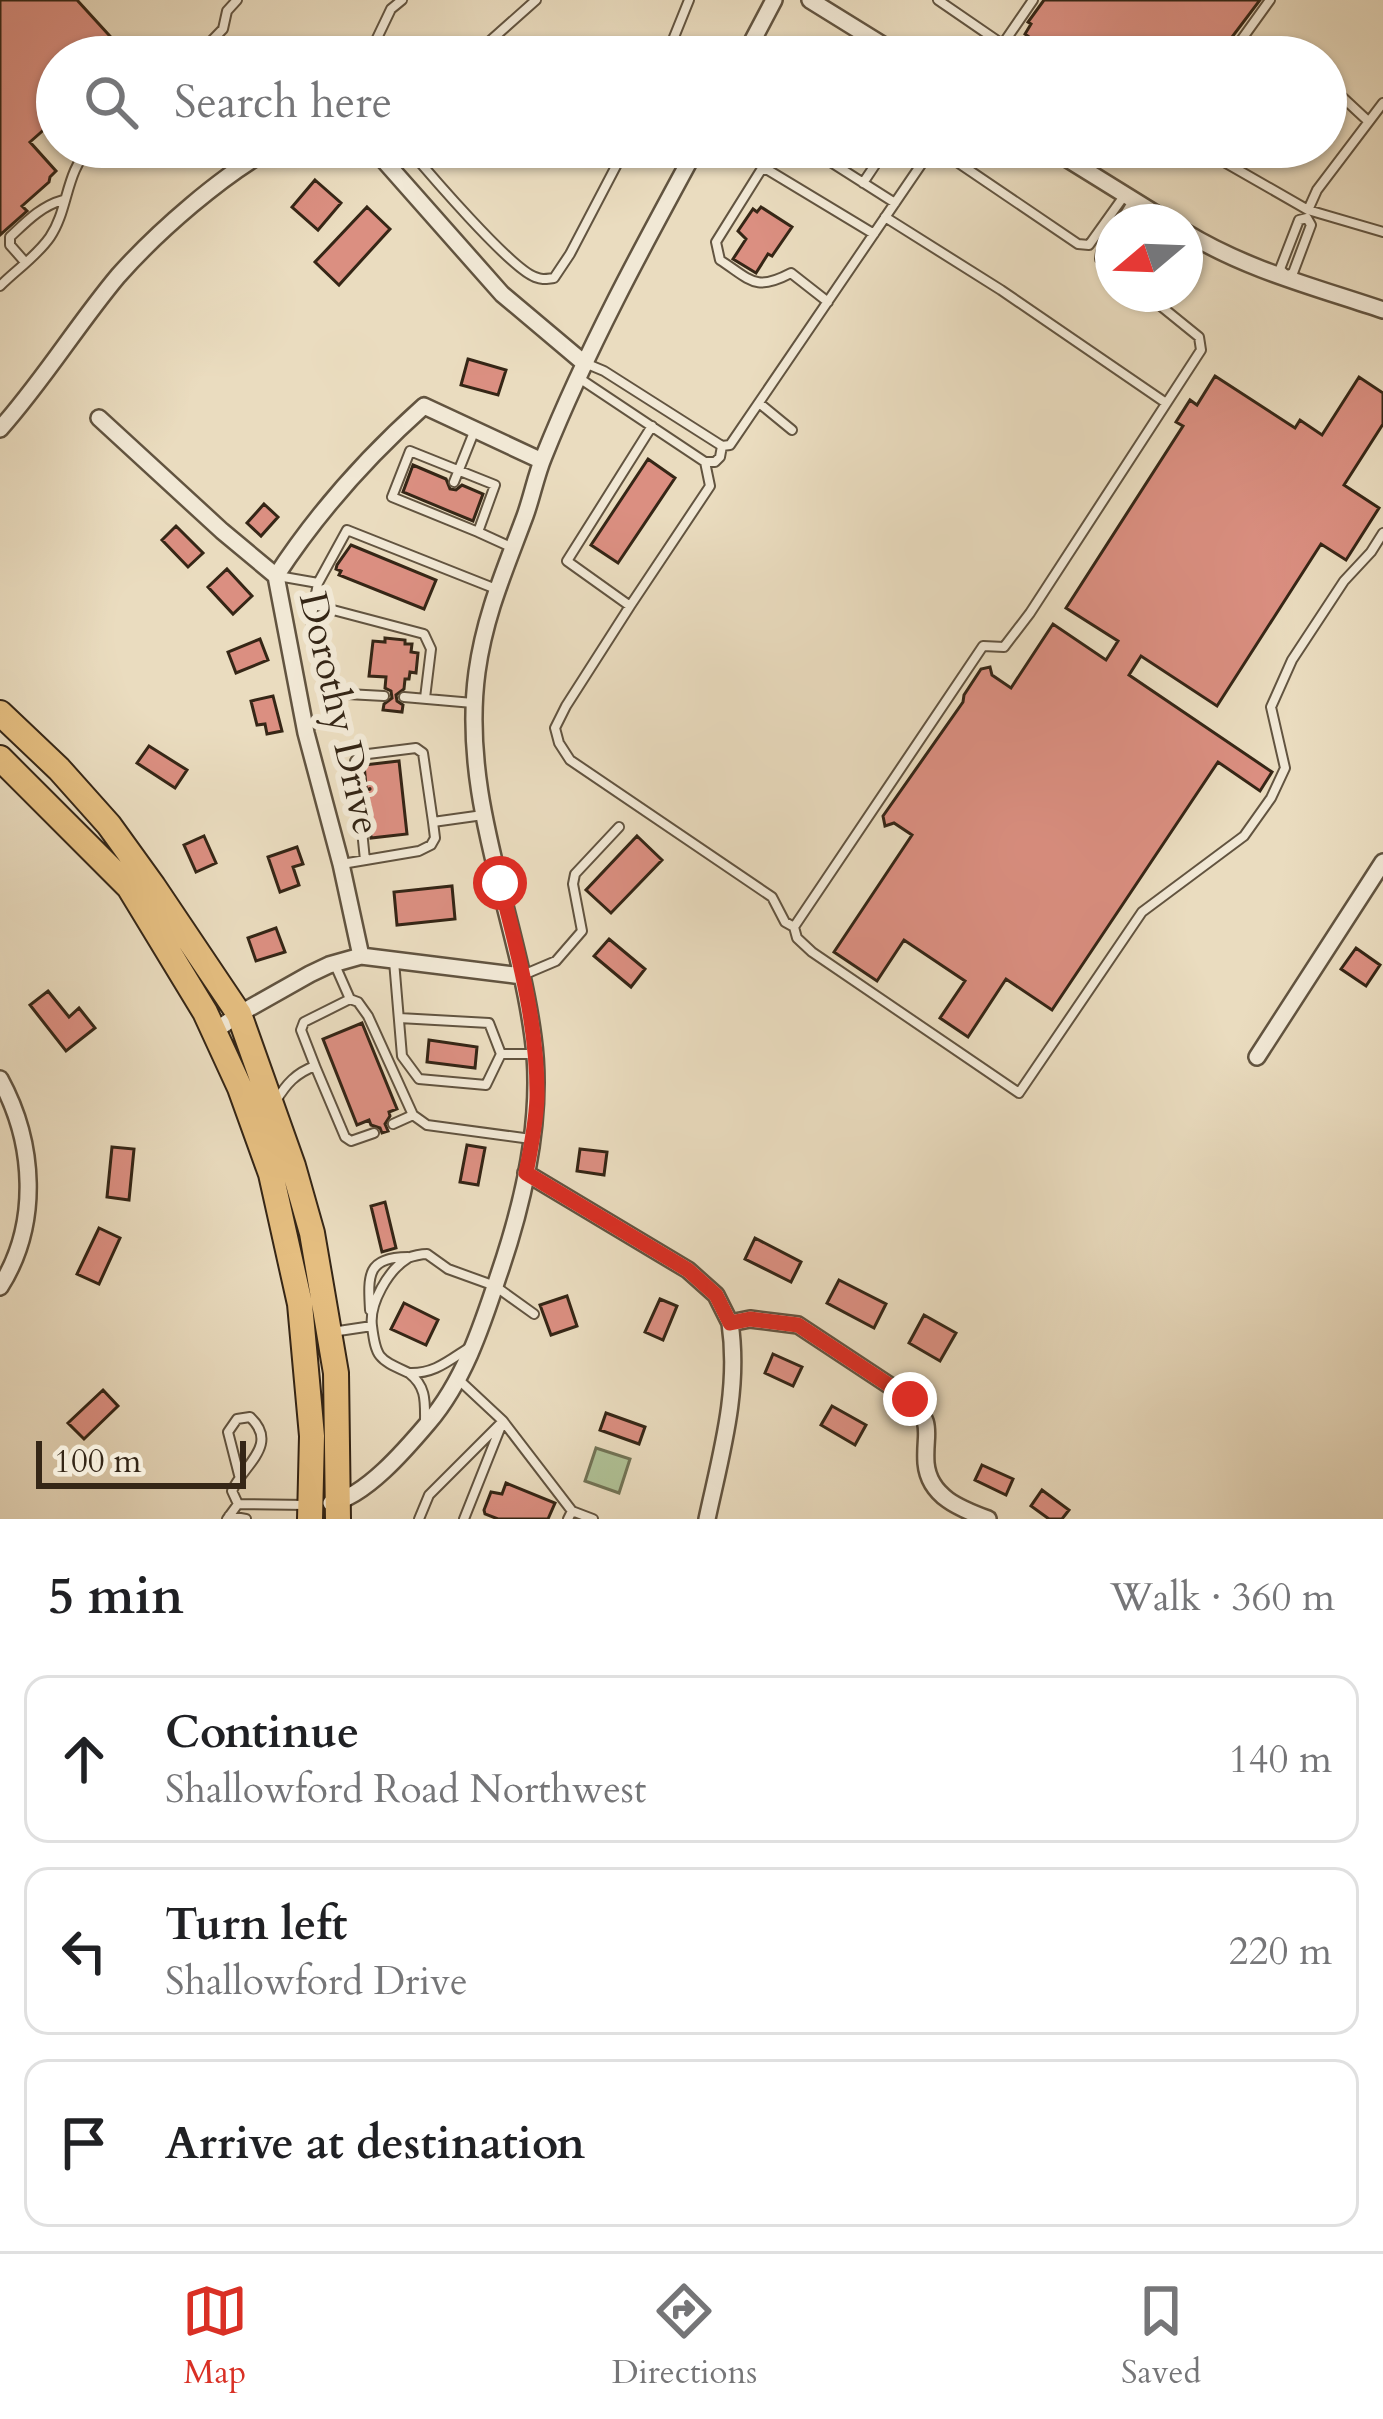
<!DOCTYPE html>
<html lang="en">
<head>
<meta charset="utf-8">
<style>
	:root { --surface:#fff; --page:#f2f2f2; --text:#202124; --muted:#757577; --line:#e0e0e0; --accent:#d93025 }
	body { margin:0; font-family:Cardo,serif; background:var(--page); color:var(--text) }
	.compass { position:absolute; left:1095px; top:204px; width:108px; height:108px; border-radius:50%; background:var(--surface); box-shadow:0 3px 9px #0004; rotate:251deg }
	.scale { position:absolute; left:36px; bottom:30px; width:210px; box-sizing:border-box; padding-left:12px; border:6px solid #352616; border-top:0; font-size:33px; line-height:42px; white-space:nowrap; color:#352616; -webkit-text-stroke:9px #f1e8d5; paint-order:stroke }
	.stop { position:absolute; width:36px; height:36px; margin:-27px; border:9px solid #d93025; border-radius:50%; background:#fff }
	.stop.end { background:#d93025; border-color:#fff; box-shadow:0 3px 12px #0008 }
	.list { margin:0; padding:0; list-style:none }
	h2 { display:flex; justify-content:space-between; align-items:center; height:156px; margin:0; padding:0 48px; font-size:51px }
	h2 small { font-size:39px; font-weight:400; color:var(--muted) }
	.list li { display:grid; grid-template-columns:78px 1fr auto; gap:36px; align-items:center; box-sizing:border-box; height:168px; margin:0 24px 24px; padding:0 24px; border:3px solid var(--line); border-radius:24px }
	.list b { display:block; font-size:45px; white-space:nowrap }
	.list p { margin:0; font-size:39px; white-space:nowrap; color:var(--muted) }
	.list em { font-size:39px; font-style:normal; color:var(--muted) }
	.icon { flex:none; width:66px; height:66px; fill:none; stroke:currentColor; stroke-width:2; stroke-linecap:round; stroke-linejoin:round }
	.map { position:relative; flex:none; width:1383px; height:1519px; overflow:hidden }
	.search { position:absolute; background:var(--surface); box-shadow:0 3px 9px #0004; left:36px; right:36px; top:36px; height:132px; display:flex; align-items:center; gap:30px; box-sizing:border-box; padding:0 42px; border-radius:66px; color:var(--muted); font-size:45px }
	.sheet { height:732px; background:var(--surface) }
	nav { display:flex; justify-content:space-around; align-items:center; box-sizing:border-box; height:168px; border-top:3px solid var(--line); background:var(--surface); font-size:33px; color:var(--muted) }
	nav a { display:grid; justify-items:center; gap:6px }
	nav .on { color:var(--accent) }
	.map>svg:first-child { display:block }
</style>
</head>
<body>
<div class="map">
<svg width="1383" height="1519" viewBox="0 0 1383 1519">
	<rect width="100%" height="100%" fill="#eadcbf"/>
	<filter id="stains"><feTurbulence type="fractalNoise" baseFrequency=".00167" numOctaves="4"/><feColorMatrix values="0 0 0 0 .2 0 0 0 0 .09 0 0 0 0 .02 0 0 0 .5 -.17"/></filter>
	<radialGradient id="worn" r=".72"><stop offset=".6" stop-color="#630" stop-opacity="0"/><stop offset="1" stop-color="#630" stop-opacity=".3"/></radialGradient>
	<!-- green -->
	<path fill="#b0c297" stroke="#727456" stroke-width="3" d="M596 1448 630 1459 619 1493 585 1481Z"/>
	<!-- building -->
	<path fill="#db8f81" stroke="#352616" stroke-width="3" d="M0 0H77L129 57H57V118L30 142 56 171 50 177 49 182 22 206 27 211 0 235Z
		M1044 0H1260L1217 57H1056L1025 34 1031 24 1028 22Z
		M315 180 341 203 318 230 292 207Z
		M367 207 390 229 339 285 315 262Z
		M761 207 792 227 772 256 768 254 756 273 733 259 746 239 738 231 753 209 757 212Z
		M468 359 506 370 498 395 461 385Z
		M1215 376 1295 428 1300 420 1322 435 1359 377 1383 393V424L1344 485 1379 508 1346 560 1321 544 1217 706 1141 656 1129 675 1272 772 1260 791 1218 762 1052 1010 1006 979 968 1037 940 1018 965 981 904 940 877 981 834 952 912 835 894 823 885 826 883 816 963 702 964 695 981 669 990 667 992 675 1011 688 1053 624 1106 660 1118 641 1066 608 1183 426 1176 422 1190 400 1197 405Z
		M648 459 675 478 618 563 591 545Z
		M413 465 446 479 450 489 456 490 462 485 483 494 473 521 403 492Z
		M264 504 278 517 261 536 247 523Z
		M176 526 203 553 188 567 162 540Z
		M351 545 436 580 424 609 339 575 341 571 336 569 337 565Z
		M227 569 252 596 233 614 208 587Z
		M385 638 405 640V644H412L411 652 418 653 416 673 410 672 409 679H405L404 689 396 695 397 701 403 705 402 712 383 710 384 704 392 698 391 691 385 688 386 677 369 676 373 641 385 642Z
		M260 639 268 660 236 673 228 652Z
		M273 696 282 731 267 734 265 724 257 725 251 701Z
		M149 746 187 770 175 788 137 763Z
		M399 761 407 834 371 838 364 765Z
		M204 836 216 863 196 872 184 845Z
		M637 836 662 860 611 913 586 890Z
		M297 847 303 864 293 867 299 885 280 892 268 857Z
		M452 886 455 919 397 925 394 892Z
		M276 928 285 952 256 961 248 938Z
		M609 939 645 969 631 987 594 956Z
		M1356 948 1380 965 1366 986 1341 969Z
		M48 991 69 1017 79 1008 95 1028 66 1051 30 1005Z
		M362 1023 397 1109 389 1112 390 1116 385 1124 388 1131 382 1133 380 1128 371 1125 369 1120 357 1125 323 1039Z
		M429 1040 477 1047 475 1068 427 1062Z
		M467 1145 485 1148 478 1185 460 1182Z
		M112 1147 134 1149 129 1200 107 1197Z
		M580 1149 607 1152 604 1175 577 1171Z
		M385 1202 396 1248 382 1252 371 1206Z
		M99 1228 120 1238 99 1284 77 1274Z
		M755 1238 801 1262 791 1282 745 1259Z
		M839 1280 886 1304 874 1328 827 1303Z
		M567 1296 577 1326 551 1335 540 1305Z
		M660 1299 677 1306 663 1340 645 1332Z
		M404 1303 438 1320 426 1345 391 1329Z
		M924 1315 956 1333 940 1361 909 1343Z
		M773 1354 802 1367 793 1386 765 1373Z
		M103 1390 118 1406 84 1439 68 1423Z
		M832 1406 866 1425 855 1445 821 1425Z
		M606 1413 645 1427 639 1444 600 1430Z
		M982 1465 1013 1479 1006 1495 975 1480Z
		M506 1483 555 1503 548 1519H498L485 1514 484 1510 491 1492 502 1494Z
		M1042 1490 1069 1510 1062 1519H1049L1031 1506Z"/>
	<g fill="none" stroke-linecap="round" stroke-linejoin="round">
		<defs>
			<path id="service" d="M938 0 1021 57
				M1294 52 1299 57
				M196 57 223 29 227 11 237 0
				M337 57 342 53 347 57
				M368 57 391 9 402 0
				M472 57 536 0
				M666 57 689 0
				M994 57 1033 0
				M1229 57 1270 0
				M1326 82 1368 121
				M407 147C428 172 510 268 535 277 543 280 545 279 554 278L570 254 626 147
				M807 147 895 203
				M935 147 1078 244 1089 245 1124 196
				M1147 147H1157
				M1219 159 1308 210 1383 232
				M863 183 887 147
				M1308 210 1317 190 1383 103
				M885 217 1001 290 1166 403
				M1120 222 1133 201
				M1113 233 1101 252 1100 259 1113 269
				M25 262 10 245V237C26 222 41 206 63 200
				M1285 274 1280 269 1299 220 1307 218 1311 225 1293 273 1286 276
				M0 286C16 270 37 256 50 237 69 209 65 171 91 147
				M828 302 791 273C755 292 751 280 720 260L716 242 761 170H768L874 234
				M585 363 604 371 722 446
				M579 378 705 462H715L720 457 722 446 730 445 933 147
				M759 403 792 430
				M652 426 567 561 630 606 566 706 555 728 559 743 570 760 772 897 785 922 794 927 983 646 1004 647 1030 613 1201 350 1199 337 1146 294
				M454 482 474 432
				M478 532 392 497 410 451 495 485 478 532 511 547
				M278 576 318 583 311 621 329 693 384 696
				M318 583 347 530 496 589
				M314 605 424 634 431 649 425 698
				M630 606 710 486 705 462
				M404 697 473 703
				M365 860 355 761 360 755 416 748 423 753 433 822
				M342 864 419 851 431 845 435 838 433 822 483 815
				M794 927 797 938 812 952 1019 1093 1142 912 1244 836 1271 798 1285 768 1271 707 1292 660 1344 581 1371 552 1383 533
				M394 961 402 1056 419 1079 486 1085 501 1054H535
				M335 965 350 999 358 1002 368 1016 413 1115 393 1124
				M523 975 556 961 582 931 573 884 575 874 619 827
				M399 1018 489 1023 501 1054
				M315 1066 301 1030 304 1022 350 999
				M276 1101C286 1084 296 1073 315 1066L345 1137 351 1141 374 1133
				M413 1115 427 1125 531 1139
				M370 1310C368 1275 367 1257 408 1257
				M372 1326C376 1359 379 1359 409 1373
				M332 1332 372 1326C369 1304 388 1270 408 1258 412 1256 422 1254 427 1254L448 1269 495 1286 534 1314
				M458 1379 503 1421 464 1519
				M425 1424C425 1402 427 1387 409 1373 433 1374 447 1362 467 1349
				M238 1504 232 1491C243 1465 280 1445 250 1417L237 1419 228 1432 239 1475
				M572 1511 593 1519
				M229 1516 246 1519
				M227 1519 238 1504 307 1505
				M419 1519 429 1495 503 1421 572 1511 568 1519"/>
			<path id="minor" d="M810 0 902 57
				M744 57 774 0
				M372 147 502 294 584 363
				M1048 147 1169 222
				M1185 232C1247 270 1315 287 1383 310
				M99 418 222 531 276 576 306 733 341 864 361 956
				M0 429C43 381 77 325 118 276 157 232 223 174 274 147
				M276 576C317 513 368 456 424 406L542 461
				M215 1031 239 1014 310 974 329 965 361 956 522 976
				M1257 1057 1383 862
				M0 1079C35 1143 40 1224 0 1287
				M526 1173 688 1270 716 1295 730 1323 750 1319 798 1325 910 1399C935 1426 924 1431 926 1463 929 1497 961 1509 988 1519
				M331 1503C365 1497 406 1449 428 1423 463 1382 481 1329 498 1277 524 1202 544 1117 533 1037 517 915 460 798 477 672 485 614 505 570 525 516 532 497 536 475 544 456 587 349 642 248 697 147
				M707 1519C721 1454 740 1390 730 1323"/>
			<path id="primary" d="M0 713 59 769 109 825 153 886 239 1014 293 1166 312 1233 336 1373 338 1519
				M0 758 129 887 205 1012 240 1088 271 1174 300 1304 312 1436 310 1519"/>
		</defs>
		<!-- service casing -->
		<use href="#service" stroke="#625440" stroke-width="12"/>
		<!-- minor casing -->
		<use href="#minor" stroke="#625440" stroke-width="20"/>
		<!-- primary casing -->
		<use href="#primary" stroke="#352616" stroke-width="28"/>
		<!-- service -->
		<use href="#service" stroke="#f1e8d5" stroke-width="8"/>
		<!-- minor -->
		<use href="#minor" stroke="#f1e8d5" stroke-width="15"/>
		<!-- primary -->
		<use href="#primary" stroke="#e5be80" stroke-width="24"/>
	</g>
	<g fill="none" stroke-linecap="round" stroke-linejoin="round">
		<!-- route -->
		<path stroke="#d93025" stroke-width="15" d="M500 883C518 953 538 1025 537 1098 536 1123 531 1148 526 1173L688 1270 716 1295 730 1323 750 1319 798 1325 910 1399"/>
	</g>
	<g text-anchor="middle" stroke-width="12" stroke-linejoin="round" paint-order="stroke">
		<!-- street labels -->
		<g font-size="39" fill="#352616" stroke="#f1e8d5">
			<text transform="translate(341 713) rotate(77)" y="14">Dorothy Drive</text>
		</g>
	</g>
	<rect width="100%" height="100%" filter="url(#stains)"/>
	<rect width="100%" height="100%" fill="url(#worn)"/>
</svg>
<svg class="compass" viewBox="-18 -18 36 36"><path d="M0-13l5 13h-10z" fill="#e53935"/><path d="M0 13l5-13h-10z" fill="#757577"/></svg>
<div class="scale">100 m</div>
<div class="stop" style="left:500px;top:883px"></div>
<div class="stop end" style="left:910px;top:1399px"></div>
<div class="search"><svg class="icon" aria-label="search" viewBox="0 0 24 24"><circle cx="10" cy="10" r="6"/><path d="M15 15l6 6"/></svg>Search here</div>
</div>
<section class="sheet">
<h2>5 min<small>Walk · 360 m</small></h2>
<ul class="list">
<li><svg class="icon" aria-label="ahead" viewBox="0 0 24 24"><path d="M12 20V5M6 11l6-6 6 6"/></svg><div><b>Continue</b><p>Shallowford Road Northwest</p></div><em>140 m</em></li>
<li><svg class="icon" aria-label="left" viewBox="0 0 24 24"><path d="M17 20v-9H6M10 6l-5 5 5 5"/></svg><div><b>Turn left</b><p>Shallowford Drive</p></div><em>220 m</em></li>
<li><svg class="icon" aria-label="arrive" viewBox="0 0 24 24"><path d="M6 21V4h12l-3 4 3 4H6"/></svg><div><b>Arrive at destination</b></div></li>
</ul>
</section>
<nav>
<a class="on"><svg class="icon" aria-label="map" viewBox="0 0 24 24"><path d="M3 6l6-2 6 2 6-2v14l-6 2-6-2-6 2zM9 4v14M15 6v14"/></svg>Map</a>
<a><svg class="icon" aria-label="directions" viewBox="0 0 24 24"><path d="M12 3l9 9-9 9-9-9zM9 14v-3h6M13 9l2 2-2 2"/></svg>Directions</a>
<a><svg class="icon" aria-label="saved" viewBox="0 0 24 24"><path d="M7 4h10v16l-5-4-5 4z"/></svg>Saved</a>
</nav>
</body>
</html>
